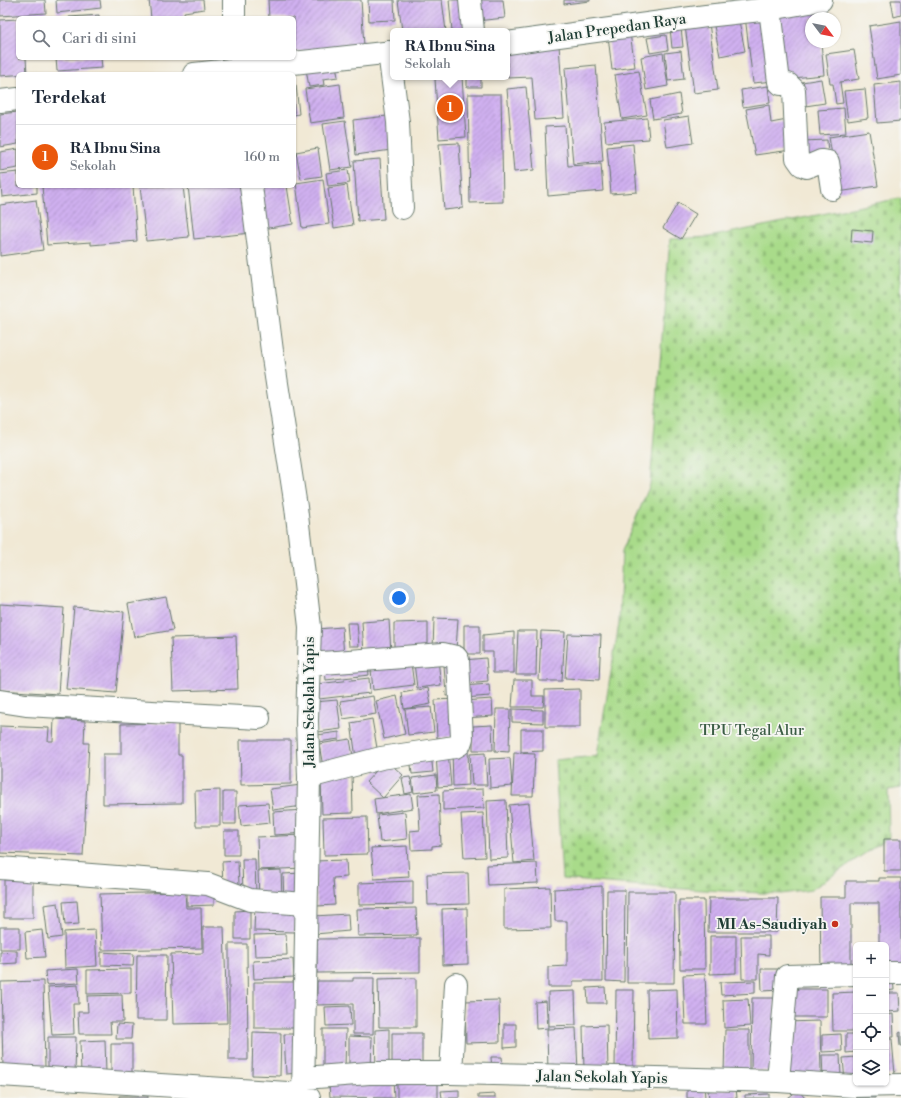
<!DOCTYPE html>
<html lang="id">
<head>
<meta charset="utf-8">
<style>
	:root { --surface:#fff; --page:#f6f6f7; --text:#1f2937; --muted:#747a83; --line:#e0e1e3; --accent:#ea580c }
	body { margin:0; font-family:"Libre Bodoni",serif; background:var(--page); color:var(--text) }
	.controls { position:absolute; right:12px; bottom:12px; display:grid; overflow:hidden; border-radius:6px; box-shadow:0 1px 3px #0004 }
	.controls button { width:36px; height:36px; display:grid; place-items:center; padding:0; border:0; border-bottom:1px solid var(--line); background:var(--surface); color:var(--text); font:20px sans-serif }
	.compass { position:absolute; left:805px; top:12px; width:36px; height:36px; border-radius:50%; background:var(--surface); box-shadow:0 1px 3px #0004; rotate:122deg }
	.you { position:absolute; left:399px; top:598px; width:14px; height:14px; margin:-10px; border:3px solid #fff; border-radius:50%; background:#1a73e8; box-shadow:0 0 0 6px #1a73e833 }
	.badge { display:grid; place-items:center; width:26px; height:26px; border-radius:50%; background:var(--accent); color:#fff; font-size:13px; font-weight:700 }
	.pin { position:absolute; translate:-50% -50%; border:2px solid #fff; box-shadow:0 1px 4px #0006 }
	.popup { position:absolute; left:390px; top:28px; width:120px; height:52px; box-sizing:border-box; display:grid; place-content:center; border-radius:6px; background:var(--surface); filter:drop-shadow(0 1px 3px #0005); font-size:13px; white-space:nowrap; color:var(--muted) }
	.popup b { font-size:15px; color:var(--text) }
	.popup::after { content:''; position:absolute; left:50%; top:100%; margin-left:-8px; border:8px solid transparent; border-top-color:var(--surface) }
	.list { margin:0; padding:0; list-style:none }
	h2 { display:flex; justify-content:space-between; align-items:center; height:52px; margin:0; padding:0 16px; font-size:17px }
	h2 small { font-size:13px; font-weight:400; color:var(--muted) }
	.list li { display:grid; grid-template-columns:26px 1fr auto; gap:12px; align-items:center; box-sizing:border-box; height:64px; padding:0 16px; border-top:1px solid var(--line) }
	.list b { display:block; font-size:15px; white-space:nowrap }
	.list p { margin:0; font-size:13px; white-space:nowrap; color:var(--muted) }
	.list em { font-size:13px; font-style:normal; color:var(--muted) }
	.icon { flex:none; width:22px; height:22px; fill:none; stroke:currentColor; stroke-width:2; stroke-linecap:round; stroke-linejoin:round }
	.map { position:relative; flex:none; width:901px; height:1098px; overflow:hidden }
	.search { position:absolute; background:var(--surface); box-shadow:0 1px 3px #0004; left:16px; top:16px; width:280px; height:44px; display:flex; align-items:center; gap:10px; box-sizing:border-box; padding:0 14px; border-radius:6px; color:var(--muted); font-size:15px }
	.panel { position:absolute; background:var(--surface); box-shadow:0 1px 3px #0004; left:16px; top:72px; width:280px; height:116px; border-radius:6px }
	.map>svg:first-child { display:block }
</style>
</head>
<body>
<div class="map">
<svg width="901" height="1098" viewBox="0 0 901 1098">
	<defs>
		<pattern id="cemetery-stones" width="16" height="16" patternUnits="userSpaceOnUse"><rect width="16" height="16" fill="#a9db8a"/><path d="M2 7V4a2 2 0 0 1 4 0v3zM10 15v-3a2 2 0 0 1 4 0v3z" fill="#91bd78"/></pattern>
		<pattern id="building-hatch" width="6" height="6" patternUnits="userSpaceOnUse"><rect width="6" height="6" fill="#d0b0f0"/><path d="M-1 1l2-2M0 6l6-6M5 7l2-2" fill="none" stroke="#a890c3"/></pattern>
	</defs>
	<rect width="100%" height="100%" fill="#f6f6f2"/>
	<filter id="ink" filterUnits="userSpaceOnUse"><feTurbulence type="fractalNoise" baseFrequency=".025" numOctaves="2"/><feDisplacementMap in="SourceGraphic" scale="8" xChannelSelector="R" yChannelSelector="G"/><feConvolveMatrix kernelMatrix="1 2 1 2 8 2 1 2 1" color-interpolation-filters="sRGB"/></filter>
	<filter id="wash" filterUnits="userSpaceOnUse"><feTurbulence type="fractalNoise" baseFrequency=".012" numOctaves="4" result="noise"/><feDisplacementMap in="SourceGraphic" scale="16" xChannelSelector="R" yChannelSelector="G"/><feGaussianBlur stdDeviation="0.9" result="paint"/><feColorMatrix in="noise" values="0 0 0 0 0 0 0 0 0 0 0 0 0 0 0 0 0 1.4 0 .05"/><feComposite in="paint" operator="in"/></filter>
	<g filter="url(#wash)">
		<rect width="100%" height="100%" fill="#f1e9d5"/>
		<!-- cemetery -->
		<path fill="url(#cemetery-stones)" stroke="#648c5f" d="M901 198V788L888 790 889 837 811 890 781 894 667 888 562 879 555 760 597 756 619 624 622 551 650 485 670 239 709 237Z"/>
		<g id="blocks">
			<!-- building -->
			<path fill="url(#building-hatch)" d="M0 0H45L46 13 0 16Z
				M56 0H100L101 8 57 13Z
				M149 0H203L204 9 184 12 185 18H151Z
				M268 0H361L364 46 294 52V18H269Z
				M368 0H394L395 20 369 21Z
				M398 0H442L446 31H402Z
				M449 0H466L469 30 452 31Z
				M473 0H503L505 18 476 21Z
				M564 0H590V1L564 4Z
				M891 0H901V15L894 17Z
				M818 6 819 18H811V42H821L824 75 782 79 776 9Z
				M766 13 774 81 753 83 745 16Z
				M99 15V18H69V17Z
				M18 19V58H26L27 74 0 76V20Z
				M739 21 745 51 720 56 714 26Z
				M901 21V75L877 79 869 26Z
				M709 23 718 90 694 93 685 26Z
				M681 27 683 47 672 48 670 28Z
				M630 33 635 67 612 70 608 36Z
				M666 35 668 50 650 53 647 38Z
				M559 45 564 118 535 120 532 77 508 78 507 52Z
				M854 50 859 79 840 82 843 103 836 104 833 84H830L826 54Z
				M681 51 684 79 668 81 665 53Z
				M663 53 668 86 646 90 641 57Z
				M56 58H101L102 68 57 71Z
				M336 65 338 77 323 79 324 85 309 87 306 69Z
				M596 65 603 161 573 164 565 68Z
				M639 71 647 115 622 119 615 75Z
				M462 77 466 137 439 139 435 79Z
				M467 77H481V87H467Z
				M821 79 825 103 799 107 796 83Z
				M901 82V121L877 123 874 85Z
				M340 84 344 118 310 123 305 89Z
				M294 85H296L299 114 294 115Z
				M768 86 770 103 743 107 741 90Z
				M526 87 534 170 514 172 507 89Z
				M865 89 868 118 848 121 844 91Z
				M468 94H501L503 202 470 203Z
				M679 94 682 114 653 119 650 100Z
				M769 105 771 123 787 120 791 150 755 155 746 109Z
				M844 108 846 133 820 135 818 110Z
				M18 112V144L0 147V114Z
				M387 116 391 150 356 155 353 120Z
				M689 116 693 143 667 147 663 120Z
				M647 118 649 139 606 142 604 122Z
				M345 121 352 167 330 170 323 124Z
				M565 126 568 166 601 164 603 191 548 196 545 127Z
				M869 131 878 186 838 192 829 137Z
				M827 140 828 155 804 157 803 141Z
				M459 143 463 208 444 210 439 144Z
				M633 144 637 192 611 194 607 147Z
				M318 148 322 176 301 179 296 152Z
				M18 149V168L0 171V152Z
				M380 159 384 219 358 221 354 161Z
				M348 170 350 183 328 186 326 173Z
				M18 172V186H37V193L2 197 0 174Z
				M323 179 329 224 302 228 296 183Z
				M347 185 353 225 334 228 328 188Z
				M42 186H133L137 241 91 245V242L47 245Z
				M140 186H183L189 237 146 241Z
				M188 186H246L251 233 194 239Z
				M256 186H287L293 224 263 229Z
				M36 200 43 250 0 256V205Z
				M678 203 696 214 681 239 663 228Z
				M852 229 873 231 872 243 851 241Z
				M166 597 173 630 134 637 128 604Z
				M0 604 64 608 58 694 0 690Z
				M74 607 124 612 116 693 66 689Z
				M434 618 458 619 456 650H433Z
				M389 620 391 653 364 654 362 622Z
				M428 622V651H394V623Z
				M347 623H357L359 646H349Z
				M464 625H480V654H464Z
				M342 627 344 658 319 660 317 629Z
				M518 631H537L536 675H516Z
				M541 631 565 632 562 681H539Z
				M514 632V673H493V652H483V635Z
				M568 634 601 635 599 680 565 678Z
				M236 636 238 689 173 691 171 638Z
				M486 658 488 681 466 683 464 660Z
				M438 660 441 685 417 688 414 663Z
				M411 663 414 685 373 690 371 669Z
				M454 663 457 695 446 696 444 664Z
				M368 664 369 675 326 680 325 669Z
				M369 678 370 693 319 699 317 684Z
				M514 680H532V696H544L543 707H512Z
				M489 684 490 696 464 698 463 686Z
				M428 688 431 704 404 709 402 693Z
				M580 689V727H545V690Z
				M373 696 376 714 343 719 340 701Z
				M397 696 405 734 384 739 376 701Z
				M455 699 457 736 437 738 435 700Z
				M492 699 493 716 465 718 463 701Z
				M337 700 341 729 318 732 314 702Z
				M431 707 434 732 408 735 405 709Z
				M496 709H510L509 752 495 751Z
				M512 709 543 710V723L512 722Z
				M54 719 85 721 84 743H89L83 856 0 853V726L49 728 48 741H53Z
				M372 719 378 754 356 758 351 723Z
				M178 723V755H182V803L103 804V754H121V724Z
				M492 725 493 750H473V726Z
				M521 729H543V751L521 752Z
				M339 732V739L318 742 317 735Z
				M350 739 354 762 323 767 319 744Z
				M240 740H291V784L241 785Z
				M468 748 469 785 453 786 452 749Z
				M448 752 451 786 438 787 436 753Z
				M431 753 433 772 412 774 410 755Z
				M485 753 487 785H472L470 754Z
				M514 753 535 754 533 796H512Z
				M510 758 512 786 490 788 489 759Z
				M386 760 403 775 383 798 366 782Z
				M352 774 353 813 322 814 321 775Z
				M436 775 437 790 414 793 412 778Z
				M410 777 413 792 405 794 402 778Z
				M301 785 303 806 273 810 270 789Z
				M483 789 484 808 443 810V791Z
				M220 790V826H196L195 791Z
				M223 792H236V824H223Z
				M411 794 413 808 376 814 374 799Z
				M439 794 441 845 432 846V849L411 850 410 831 420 830 418 795Z
				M506 800 508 858 489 859 487 801Z
				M268 803 270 823 241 826 239 805Z
				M529 803 534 861 514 863 509 805Z
				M304 810 306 833 274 835 273 812Z
				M405 812 407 839 380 842 377 815Z
				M483 813 485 857 464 858 461 814Z
				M367 817 368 854 324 855 323 818Z
				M224 831H239V855H224Z
				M303 835 304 868 258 870 257 837Z
				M884 839H901V871H884Z
				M407 846 409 877 374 879 371 848Z
				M242 859H255L256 894 243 895Z
				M346 860 347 877 333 878 335 905 317 906 314 861Z
				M238 861 239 885 223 886 222 862Z
				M537 863 538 883 488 885 487 865Z
				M281 870 282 899 259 900 258 871Z
				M302 873 303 899 284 900 283 874Z
				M468 873 469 904 428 905 427 874Z
				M879 878H901V970H886V945H879V903H851V974H821L820 897H846V881H879Z
				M4 880H33V918H4Z
				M413 881V904L359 905V883Z
				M602 886 603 981H573V987H548V967L567 966V921H555L554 889Z
				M214 887V905L187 906V888Z
				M550 887 551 928 504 929V889Z
				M607 890H625L624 982 606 981Z
				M185 892 186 908H201L202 948 102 950 100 894Z
				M628 892H675L674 983H627Z
				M709 898H778L777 932H708Z
				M679 900H704L705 969H680Z
				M77 901 79 924 65 925 63 902Z
				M58 903 62 937 48 939 44 905Z
				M255 906 296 908 295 932 254 931Z
				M416 908 417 935 358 936 357 909Z
				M467 908 468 964 443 965 442 909Z
				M250 910V939H235V911Z
				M348 914 349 931 315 934 314 916Z
				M0 927H20V949H0Z
				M203 927H224L227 1023 173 1024 171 954 203 953Z
				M42 930 45 957 27 958 25 932Z
				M95 930 97 966 65 968 64 932Z
				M286 934 287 955 255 956 254 935Z
				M710 936H736V973L710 974Z
				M741 936H769V955L758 954V979H742Z
				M420 938V972L317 973V939Z
				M229 944H247L248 1060H229Z
				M17 951V963L0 964V952Z
				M101 952 134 954 133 966 101 965Z
				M137 955H167L166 1020H136Z
				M293 959 294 977 254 979 253 961Z
				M78 969 79 983 46 985 45 971Z
				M131 969V993L87 994V970Z
				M761 969H780L781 990 762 991Z
				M705 974 707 1024H685L683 975Z
				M886 977H893L894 990 886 991Z
				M353 978H374L373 1034H353V1004L317 1005V981H353Z
				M416 978V1027H379L378 979Z
				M43 981 45 1067 3 1068 1 982Z
				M755 981V993L721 995 720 982Z
				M254 982H302V1028H254Z
				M78 985 79 1004H73L74 1034 52 1035 48 987Z
				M605 987 606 1003H588L587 988Z
				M677 989 678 1038 648 1039 647 990Z
				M791 989H827V1017H790Z
				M616 990H634L633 1068H615Z
				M575 991 576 1025 549 1026 548 992Z
				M856 992V1031H833L832 993Z
				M886 993H899L900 1011 886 1012Z
				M122 995 123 1022H110L111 1034H79L78 1012H88L87 996Z
				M752 998H775V1071L751 1070Z
				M748 999 750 1026 724 1028 723 1000Z
				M499 1000 500 1042 466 1043 465 1001Z
				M546 1001 548 1028 536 1029 535 1002Z
				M350 1006 351 1025 326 1026 325 1007Z
				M893 1014 894 1037H886V1015Z
				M820 1021 821 1075 786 1076 785 1022Z
				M117 1024 132 1025 131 1039H116Z
				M504 1024H516V1047L504 1048Z
				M607 1025 608 1072H584L583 1026Z
				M576 1028 578 1071 548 1072 547 1029Z
				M323 1029H346L345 1069H323Z
				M389 1029V1070L376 1071 375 1030Z
				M725 1030H749V1075L724 1074Z
				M253 1032 281 1033 280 1076 252 1075Z
				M901 1032V1046H900L899 1033Z
				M392 1033H422V1067H392Z
				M284 1034H301V1073L286 1074Z
				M841 1034 842 1051 822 1052V1035Z
				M846 1034H856V1052L846 1053Z
				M349 1036 372 1037 371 1070H349Z
				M48 1037H76L75 1073 48 1072Z
				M886 1039H892L895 1075H886Z
				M105 1040 106 1073 81 1074 80 1041Z
				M111 1044H132V1074L111 1075Z
				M822 1055H840L841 1076 823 1077Z
				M491 1057H502L503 1070H492Z
				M856 1057V1081L845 1082 843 1058Z
				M397 1075 438 1076V1098H397Z
				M393 1079 394 1098 330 1097 329 1084Z
				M704 1084 705 1098H687V1085Z
				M736 1088 737 1098H709L708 1091Z
				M459 1090V1098H442L441 1091Z
				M798 1090 805 1098H788Z
				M495 1094V1098H478V1095Z
				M769 1094V1098H745V1095Z
				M855 1095H874L875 1098H855Z
				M119 1096H148V1098H119Z"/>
		</g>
	</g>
	<g filter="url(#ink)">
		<use href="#blocks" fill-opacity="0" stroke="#68796c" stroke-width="1"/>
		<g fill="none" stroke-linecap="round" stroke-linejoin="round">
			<defs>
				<path id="minor" d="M234 0V18
					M470 0 473 31
					M770 9 779 82 781 84H788L794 90 797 158 802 165 807 167 821 161 828 162 832 189
					M507 43 706 16 770 9 821 0
					M389 52 398 122 402 208
					M194 74 393 52
					M0 101 18 99
					M251 186 272 351 296 507 310 627 307 721 309 777 303 1094
					M309 664 443 654 456 657 458 660 462 738 460 744 455 747 381 758 309 777
					M0 701 26 705 259 718
					M0 868 208 884 250 900 306 904
					M886 973H901
					M451 1073 456 984
					M0 1075 303 1094 309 1098
					M304 1078 369 1073H451L778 1081 853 1086 901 1085
					M778 1081 787 976 856 974"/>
			</defs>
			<!-- minor casing -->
			<use href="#minor" stroke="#68796c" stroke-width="24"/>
			<!-- minor -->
			<use href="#minor" stroke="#fff" stroke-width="22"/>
		</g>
	</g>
	<!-- markers -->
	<circle fill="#c8321e" stroke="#f6f6f2" stroke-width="1.5" cx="835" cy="924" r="4"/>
	<g text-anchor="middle" stroke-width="3.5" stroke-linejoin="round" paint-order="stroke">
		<!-- street labels -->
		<g font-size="15" fill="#1f3d34" stroke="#f6f6f2">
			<text transform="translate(617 28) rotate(-8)" y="5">Jalan Prepedan Raya</text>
			<text transform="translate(309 702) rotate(-90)" y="5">Jalan Sekolah Yapis</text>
			<text transform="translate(602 1077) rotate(1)" y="5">Jalan Sekolah Yapis</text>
		</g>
		<!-- park labels -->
		<g font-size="15" fill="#3b5d45" stroke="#f6f6f2">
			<text x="752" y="735">TPU Tegal Alur</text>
		</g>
		<!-- poi labels -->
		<g font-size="15" font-weight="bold" fill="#1f3d34" stroke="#f6f6f2" text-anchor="end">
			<text x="827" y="929">MI As-Saudiyah</text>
		</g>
	</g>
</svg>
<div class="controls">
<button>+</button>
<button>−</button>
<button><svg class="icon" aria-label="locate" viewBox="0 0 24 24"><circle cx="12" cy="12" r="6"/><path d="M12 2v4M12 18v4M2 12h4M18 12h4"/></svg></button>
<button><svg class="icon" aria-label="layers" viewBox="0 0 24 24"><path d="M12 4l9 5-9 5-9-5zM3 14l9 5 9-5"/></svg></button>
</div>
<svg class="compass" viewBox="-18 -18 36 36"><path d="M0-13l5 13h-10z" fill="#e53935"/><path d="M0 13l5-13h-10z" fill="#747a83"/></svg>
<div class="you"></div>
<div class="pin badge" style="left:450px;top:108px">1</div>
<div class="popup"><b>RA Ibnu Sina</b>Sekolah</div>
<div class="search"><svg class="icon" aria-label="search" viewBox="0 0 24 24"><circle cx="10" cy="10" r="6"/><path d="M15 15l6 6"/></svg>Cari di sini</div>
<section class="panel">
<h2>Terdekat<small></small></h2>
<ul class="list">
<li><span class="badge">1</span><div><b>RA Ibnu Sina</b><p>Sekolah</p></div><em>160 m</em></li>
</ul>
</section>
</div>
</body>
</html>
